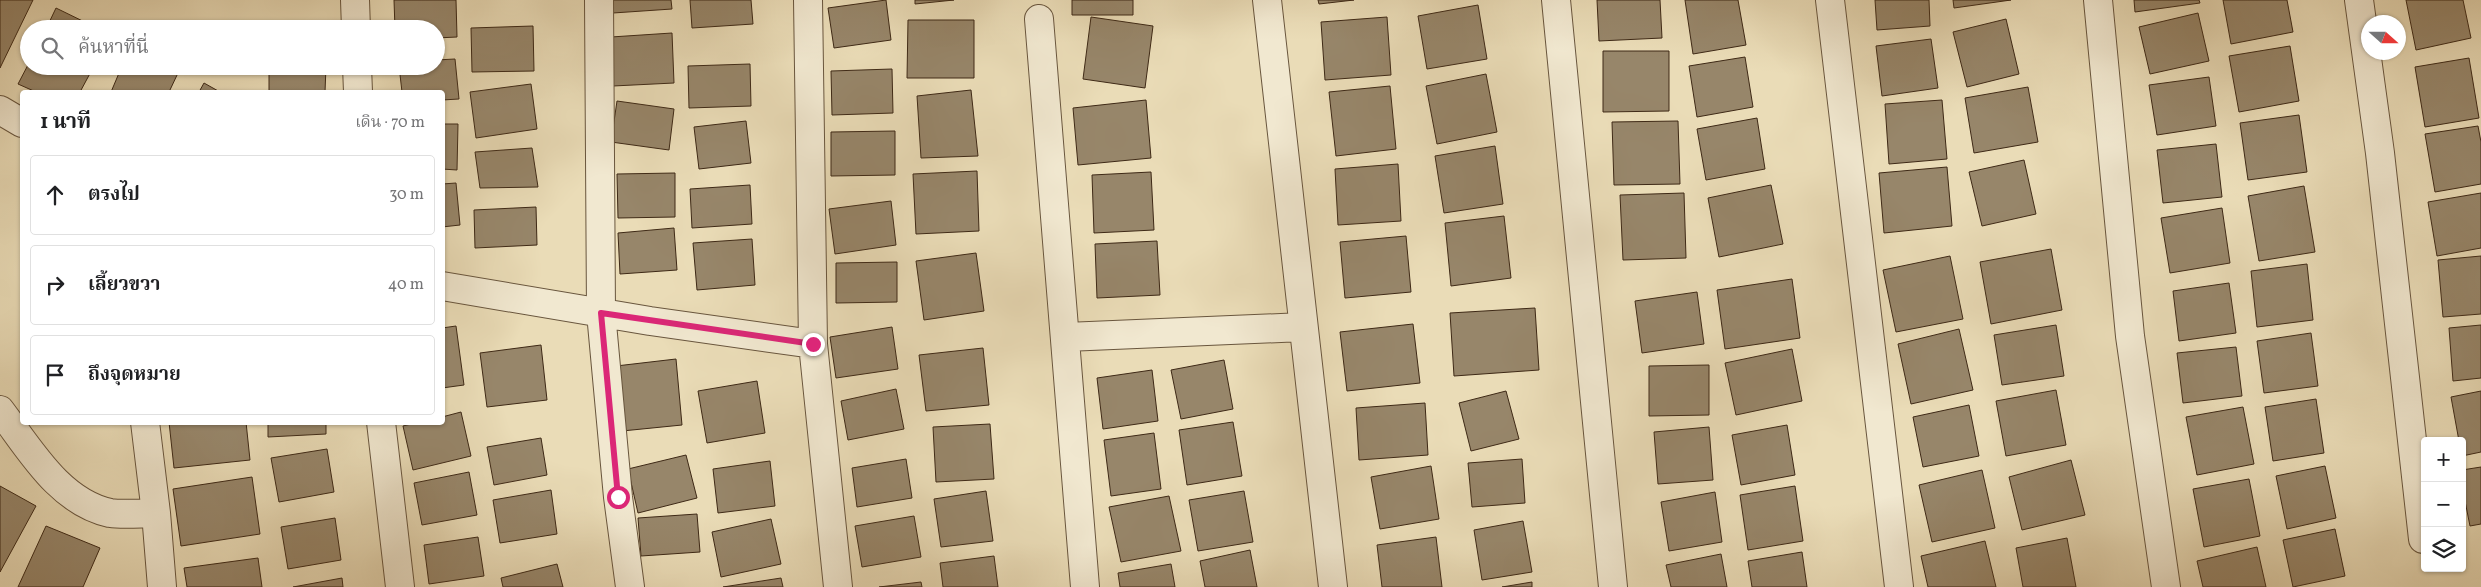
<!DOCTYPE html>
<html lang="th">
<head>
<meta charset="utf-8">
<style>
	:root { --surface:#fff; --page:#f6f6f6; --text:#202124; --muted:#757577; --line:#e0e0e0 }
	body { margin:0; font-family:Vollkorn,"Noto Serif Thai",serif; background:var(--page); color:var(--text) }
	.controls { position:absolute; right:15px; bottom:15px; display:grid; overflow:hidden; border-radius:5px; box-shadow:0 1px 4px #0004 }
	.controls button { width:45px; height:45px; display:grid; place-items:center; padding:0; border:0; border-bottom:1px solid var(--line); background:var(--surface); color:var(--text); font:25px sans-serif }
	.compass { position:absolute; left:2361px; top:15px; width:45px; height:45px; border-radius:50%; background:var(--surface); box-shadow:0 1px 4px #0004; rotate:111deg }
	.stop { position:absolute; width:15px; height:15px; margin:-11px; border:4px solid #db2777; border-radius:50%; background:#fff }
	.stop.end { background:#db2777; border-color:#fff; box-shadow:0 1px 5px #0008 }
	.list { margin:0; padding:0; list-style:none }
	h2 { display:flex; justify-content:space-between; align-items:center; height:65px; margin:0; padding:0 20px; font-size:21px }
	h2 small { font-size:16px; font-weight:400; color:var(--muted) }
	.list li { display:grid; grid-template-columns:32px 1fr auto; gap:15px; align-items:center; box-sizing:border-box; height:80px; margin:0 10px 10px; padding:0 10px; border:1px solid var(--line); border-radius:5px }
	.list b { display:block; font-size:19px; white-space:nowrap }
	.list em { font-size:16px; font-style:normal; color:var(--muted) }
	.icon { flex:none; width:28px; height:28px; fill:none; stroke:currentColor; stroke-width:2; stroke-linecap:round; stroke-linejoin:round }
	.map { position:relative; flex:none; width:2481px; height:587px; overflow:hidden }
	.search { position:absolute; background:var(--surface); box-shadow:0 1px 4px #0004; left:20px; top:20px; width:425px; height:55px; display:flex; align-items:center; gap:12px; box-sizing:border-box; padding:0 18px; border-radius:28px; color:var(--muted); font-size:19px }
	.panel { position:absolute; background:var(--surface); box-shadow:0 1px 4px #0004; left:20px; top:90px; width:425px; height:335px; border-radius:5px }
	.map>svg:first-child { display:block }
</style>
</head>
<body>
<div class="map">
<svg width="2481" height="587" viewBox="0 0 2481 587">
	<rect width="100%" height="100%" fill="#eadcb7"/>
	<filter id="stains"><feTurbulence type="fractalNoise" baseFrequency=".004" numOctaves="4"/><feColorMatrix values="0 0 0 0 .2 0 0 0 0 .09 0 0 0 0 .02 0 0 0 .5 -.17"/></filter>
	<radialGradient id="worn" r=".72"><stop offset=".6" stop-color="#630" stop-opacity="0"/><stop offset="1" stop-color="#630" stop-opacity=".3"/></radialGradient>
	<!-- building -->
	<path fill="#97866a" stroke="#3e2916" d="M0 0H33L0 68Z
		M394 0H456L457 37 436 38V29H395Z
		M612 0H671L672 9 613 13Z
		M690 0H751L753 24 692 28Z
		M886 0 891 40 834 48 828 8Z
		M915 0H954L915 4Z
		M1072 0H1133V15H1072Z
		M1318 0H1354L1319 4Z
		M1597 0H1660L1662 38 1599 41Z
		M1685 0H1738L1746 45 1693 54Z
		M1875 0H1929L1930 26 1877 30Z
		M1953 0H2011L1954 8Z
		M2134 0H2199L2200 3 2135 12Z
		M2223 0H2287L2293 32 2231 44Z
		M2406 0H2463L2471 38 2416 50Z
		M1478 5 1487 59 1427 69 1418 16Z
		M56 8 99 29H46Z
		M2198 13 2209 61 2150 74 2139 27Z
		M1091 17 1153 26 1145 88 1083 79Z
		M1387 17 1391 75 1325 80 1321 22Z
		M2006 19 2019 74 1967 87 1953 32Z
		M908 20H974V78H907Z
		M533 26 534 71 472 72 471 28Z
		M672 33 674 83 613 86 611 37Z
		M1931 39 1938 88 1882 96 1876 46Z
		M2290 46 2299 101 2239 112 2229 56Z
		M1603 51H1669V111L1603 112Z
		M1745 57 1753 107 1697 117 1689 66Z
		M2469 58 2479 118 2425 127 2415 67Z
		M455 59 459 99 442 100V92H402L399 66H436V60Z
		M29 63V66H94L80 92H36L18 84Z
		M750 64 751 106 689 108 688 66Z
		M122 66H163L178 73 169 92H111Z
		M269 66H326L325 92H269Z
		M892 69 893 113 832 115 831 71Z
		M1486 74 1497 132 1437 144 1426 86Z
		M2209 77 2216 126 2157 135 2149 85Z
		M204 83 220 92H199Z
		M531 84 537 129 476 138 470 92Z
		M1390 86 1396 149 1336 156 1329 92Z
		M2028 87 2038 142 1974 153 1965 98Z
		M971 90 978 156 921 158 917 96Z
		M1146 100 1151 158 1078 165 1073 108Z
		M1942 100 1947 159 1889 164 1885 104Z
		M617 101 674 109 669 150 611 142Z
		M2299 115 2307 172 2248 180 2240 123Z
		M1757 118 1765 169 1706 180 1697 129Z
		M746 121 751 163 699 169 694 127Z
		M1678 121 1680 184 1614 185 1612 122Z
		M442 124H458L457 170 442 169Z
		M2478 126 2481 142V184L2435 192 2425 134Z
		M895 131V175L831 176V132Z
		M2216 144 2222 197 2163 203 2157 150Z
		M1495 146 1503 204 1444 213 1435 156Z
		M532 148 538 187 480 188 475 152Z
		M2024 160 2036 214 1982 226 1969 172Z
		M1398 164 1401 221 1338 225 1335 169Z
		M1947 167 1952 226 1884 233 1879 173Z
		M977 171 979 231 916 234 913 174Z
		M1151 172 1154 230 1094 233 1092 175Z
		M675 173V217L618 218 617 174Z
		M456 183 460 225 442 227V184Z
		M750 185 752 224 692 228 690 189Z
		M1771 185 1783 244 1719 257 1708 198Z
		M2304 186 2315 252 2259 261 2248 196Z
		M1684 193 1686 258 1623 260 1620 195Z
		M2481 193V248L2437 256 2428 202Z
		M891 201 896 245 835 254 829 209Z
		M536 207 537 245 475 248 474 210Z
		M2222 208 2230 263 2170 273 2161 218Z
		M1504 216 1511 278 1451 286 1445 223Z
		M674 228 677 270 620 274 618 233Z
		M1406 236 1411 292 1345 298 1340 242Z
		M752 239 755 285 697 290 693 243Z
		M1157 241 1160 295 1097 298 1095 244Z
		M2051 249 2062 310 1991 324 1980 262Z
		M976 253 984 311 924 320 916 261Z
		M1950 256 1963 319 1896 332 1883 270Z
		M2481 256V314L2443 317 2438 260Z
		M897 262V302L836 303V263Z
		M2307 264 2313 320 2257 327 2251 271Z
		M1792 279 1800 338 1725 349 1717 290Z
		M2229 283 2236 333 2179 341 2173 291Z
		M1697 292 1704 344 1642 353 1635 301Z
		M1535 308 1539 370 1454 376 1450 313Z
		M1413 324 1420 383 1347 391 1340 332Z
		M2056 325 2064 376 2002 385 1994 335Z
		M2481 325V378L2453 381 2449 328Z
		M456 326 464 385 442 388V328Z
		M892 327 898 369 836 378 830 337Z
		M1959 329 1973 390 1911 404 1898 344Z
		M2311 333 2318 386 2264 393 2257 341Z
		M541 345 547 400 487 407 480 353Z
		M2236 347 2242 396 2183 403 2177 353Z
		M983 348 989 405 926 411 919 355Z
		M1792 349 1802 401 1736 415 1725 363Z
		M676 359 682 425 622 431 616 366Z
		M1224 360 1233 409 1181 419 1171 370Z
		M1709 365V415L1649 416V366Z
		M1152 370 1158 421 1103 429 1097 378Z
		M757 381 765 433 707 443 698 391Z
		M896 389 904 429 848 440 841 401Z
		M2056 390 2066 445 2006 456 1996 401Z
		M1506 391 1519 439 1471 451 1459 403Z
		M2481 391V452L2462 456V441H2459L2451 397Z
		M2316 399 2324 453 2273 461 2265 407Z
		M1425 403 1428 455 1359 460 1356 408Z
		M1969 405 1979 456 1923 467 1913 417Z
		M2243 407 2254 464 2197 475 2186 417Z
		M461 412 471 456 413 470 403 426 419 422H442V417Z
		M169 422H246L250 460 174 468Z
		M268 422H326V434L268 437Z
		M1233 422 1242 476 1187 485 1179 430Z
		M990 424 994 479 936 482 933 427Z
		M1787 425 1795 475 1741 485 1732 435Z
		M1709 427 1713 480 1658 484 1654 432Z
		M1154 433 1161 489 1111 496 1104 440Z
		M541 438 547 475 494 485 487 447Z
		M327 449 334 492 279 502 271 458Z
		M686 455 697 498 638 513 628 469Z
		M906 459 912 498 857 507 852 468Z
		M1522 459 1525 503 1472 507 1468 463Z
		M2071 460 2085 515 2022 530 2009 477Z
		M770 461 775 506 718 513 713 469Z
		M1431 466 1439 519 1380 529 1371 477Z
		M2325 466 2336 518 2287 529 2276 476Z
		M2481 467V524L2470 526 2462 486V470Z
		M1982 470 1995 528 1932 542 1919 485Z
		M469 472 477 515 422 525 414 483Z
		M252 477 260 534 181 546 173 489Z
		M2249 479 2260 536 2204 547 2193 489Z
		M0 486 36 506 0 572Z
		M1795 486 1803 541 1748 550 1740 495Z
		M551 490 557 534 500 543 493 500Z
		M986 491 993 541 941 547 934 499Z
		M1244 491 1253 542 1198 551 1189 500Z
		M1715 492 1722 542 1669 551 1661 502Z
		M1169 496 1181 551 1121 562 1109 507Z
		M697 514 700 552 641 556 638 518Z
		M914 516 921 557 862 567 855 526Z
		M335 518 341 560 288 569 281 527Z
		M771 519 781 564 721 577 712 532Z
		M1523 521 1532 572 1482 580 1474 530Z
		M46 526 100 548 83 587H18Z
		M2335 529 2345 576 2293 587 2283 540Z
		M478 537 484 576 429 584 424 545Z
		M1436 537 1442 587H1382L1377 545Z
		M2067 538 2076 587H2023L2016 548Z
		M1985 541 1996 587H1928L1921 556Z
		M2257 547 2266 587H2203L2197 561Z
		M1250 550 1257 587H1205L1200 561Z
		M1802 552 1807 587H1752L1748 561Z
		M1721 554 1727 587H1671L1666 565Z
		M994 556 998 587H943L940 563Z
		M258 558 262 587H187L184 568Z
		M557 564 563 587H503L501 578Z
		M1171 564 1175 587H1120L1118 573Z
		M342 578 343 587H293Z
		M781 578 783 587H723Z
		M921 582 922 587H879Z
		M1532 582V587H1502Z"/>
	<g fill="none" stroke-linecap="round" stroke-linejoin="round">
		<defs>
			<path id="street" d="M355 0 356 29
				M599 0 601 313 618 497 630 587
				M808 0 813 344 838 587
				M1267 0 1333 587
				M1556 0 1613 587
				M1830 0 1899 587
				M2098 0 2130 336 2166 587
				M2359 0 2380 153 2423 539
				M1039 19 1085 587
				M357 66 358 92
				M0 110 22 123
				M442 286 650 321 813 344
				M1066 337 1303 327
				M0 410C29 448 59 502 110 513 124 515 142 513 156 513
				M145 422 156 513 162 587
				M381 422 400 587"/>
		</defs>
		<!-- street casing -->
		<use href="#street" stroke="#69563e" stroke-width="30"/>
		<!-- street -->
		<use href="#street" stroke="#f1e8d0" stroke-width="28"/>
	</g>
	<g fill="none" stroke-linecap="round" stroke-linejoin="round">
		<!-- route -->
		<path stroke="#db2777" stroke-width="6" d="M618 497 601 313 813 344"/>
	</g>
	<rect width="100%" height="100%" filter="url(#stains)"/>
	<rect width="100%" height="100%" fill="url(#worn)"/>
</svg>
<div class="controls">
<button>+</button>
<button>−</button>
<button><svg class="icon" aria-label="layers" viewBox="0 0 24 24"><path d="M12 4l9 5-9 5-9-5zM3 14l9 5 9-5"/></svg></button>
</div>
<svg class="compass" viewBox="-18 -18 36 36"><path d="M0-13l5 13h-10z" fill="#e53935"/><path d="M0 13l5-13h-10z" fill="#757577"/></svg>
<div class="stop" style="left:618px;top:497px"></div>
<div class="stop end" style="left:813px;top:344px"></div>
<div class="search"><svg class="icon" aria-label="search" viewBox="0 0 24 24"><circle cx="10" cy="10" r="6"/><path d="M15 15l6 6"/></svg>ค้นหาที่นี่</div>
<section class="panel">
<h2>1 นาที<small>เดิน · 70 m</small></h2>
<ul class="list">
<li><svg class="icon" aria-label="ahead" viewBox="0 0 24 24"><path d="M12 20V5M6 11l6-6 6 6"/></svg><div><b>ตรงไป</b></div><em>30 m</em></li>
<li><svg class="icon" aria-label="right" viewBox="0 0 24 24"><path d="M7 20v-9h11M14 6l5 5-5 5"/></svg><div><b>เลี้ยวขวา</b></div><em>40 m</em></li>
<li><svg class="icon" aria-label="arrive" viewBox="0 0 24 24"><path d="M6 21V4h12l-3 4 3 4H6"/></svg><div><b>ถึงจุดหมาย</b></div></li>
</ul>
</section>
</div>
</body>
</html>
